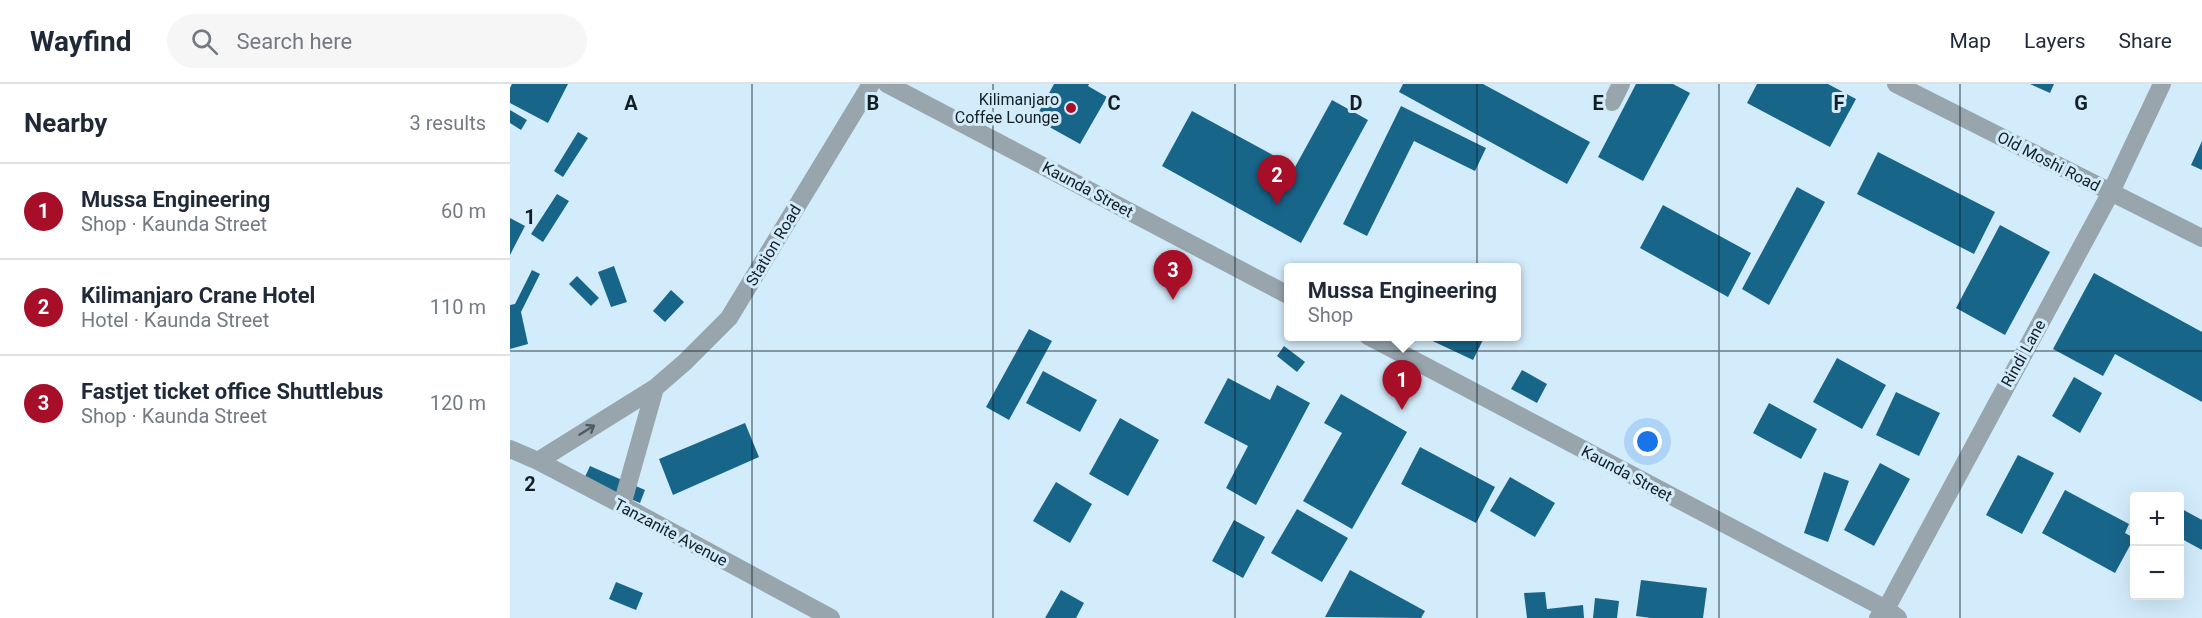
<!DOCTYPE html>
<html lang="en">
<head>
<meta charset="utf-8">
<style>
	:root { --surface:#fff; --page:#f6f6f7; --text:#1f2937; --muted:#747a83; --line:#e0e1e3; --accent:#a70f28 }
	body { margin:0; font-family:Roboto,sans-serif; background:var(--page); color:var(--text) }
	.controls { position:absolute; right:18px; bottom:18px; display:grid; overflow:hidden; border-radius:6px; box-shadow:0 6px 24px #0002 }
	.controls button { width:54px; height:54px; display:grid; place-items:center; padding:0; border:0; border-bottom:2px solid var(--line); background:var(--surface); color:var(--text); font:30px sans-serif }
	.you { position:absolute; left:1138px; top:358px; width:21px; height:21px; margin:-15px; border:4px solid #fff; border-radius:50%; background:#1a73e8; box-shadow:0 0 0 9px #1a73e833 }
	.badge { display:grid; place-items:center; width:39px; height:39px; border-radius:50%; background:var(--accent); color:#fff; font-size:20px; font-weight:700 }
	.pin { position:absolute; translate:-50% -50px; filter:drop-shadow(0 2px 3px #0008) }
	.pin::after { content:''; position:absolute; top:32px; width:21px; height:18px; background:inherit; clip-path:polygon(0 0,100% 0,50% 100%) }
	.popup { position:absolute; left:774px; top:179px; width:237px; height:78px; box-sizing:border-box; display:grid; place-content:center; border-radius:6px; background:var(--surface); filter:drop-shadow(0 2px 4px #0005); font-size:20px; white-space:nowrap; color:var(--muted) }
	.popup b { font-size:22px; color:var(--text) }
	.popup::after { content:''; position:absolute; left:50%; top:100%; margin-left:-12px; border:12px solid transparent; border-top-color:var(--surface) }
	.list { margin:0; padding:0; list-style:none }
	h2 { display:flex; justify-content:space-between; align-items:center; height:78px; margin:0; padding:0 24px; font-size:26px }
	h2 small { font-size:20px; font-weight:400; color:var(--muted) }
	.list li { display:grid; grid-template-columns:39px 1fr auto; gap:18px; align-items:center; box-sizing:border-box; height:96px; padding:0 24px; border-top:2px solid var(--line) }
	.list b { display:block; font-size:22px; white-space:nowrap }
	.list p { margin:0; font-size:20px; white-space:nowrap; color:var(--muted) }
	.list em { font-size:20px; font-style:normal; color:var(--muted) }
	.icon { flex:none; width:33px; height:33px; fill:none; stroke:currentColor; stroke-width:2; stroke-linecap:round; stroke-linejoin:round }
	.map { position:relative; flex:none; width:1692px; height:534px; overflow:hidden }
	header { display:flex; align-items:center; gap:36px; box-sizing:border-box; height:84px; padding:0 30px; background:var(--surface); border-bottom:2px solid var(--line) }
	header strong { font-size:28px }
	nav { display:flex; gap:33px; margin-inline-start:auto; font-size:21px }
	.search { width:420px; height:54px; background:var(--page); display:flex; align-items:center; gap:15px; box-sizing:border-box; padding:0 21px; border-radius:33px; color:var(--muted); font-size:22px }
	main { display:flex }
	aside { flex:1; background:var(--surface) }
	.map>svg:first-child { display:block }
</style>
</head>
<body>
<header>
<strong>Wayfind</strong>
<div class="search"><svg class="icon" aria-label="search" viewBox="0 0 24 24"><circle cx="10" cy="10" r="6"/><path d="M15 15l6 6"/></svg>Search here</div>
<nav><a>Map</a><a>Layers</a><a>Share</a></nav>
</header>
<main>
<aside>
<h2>Nearby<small>3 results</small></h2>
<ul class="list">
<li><span class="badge">1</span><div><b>Mussa Engineering</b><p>Shop · Kaunda Street</p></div><em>60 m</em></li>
<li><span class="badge">2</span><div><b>Kilimanjaro Crane Hotel</b><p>Hotel · Kaunda Street</p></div><em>110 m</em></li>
<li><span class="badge">3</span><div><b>Fastjet ticket office Shuttlebus</b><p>Shop · Kaunda Street</p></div><em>120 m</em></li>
</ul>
</aside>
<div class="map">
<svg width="1692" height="534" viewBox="0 0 1692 534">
	<rect width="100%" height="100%" fill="#d3ecfb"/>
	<!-- building -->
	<path fill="#18658a" d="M2 0H58L38 39 0 19V4Z
		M544 0H579L578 2 597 13 570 60 525 35Z
		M893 0H973L1080 58 1057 100 889 8Z
		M1126 0H1163L1180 9 1133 97 1088 73Z
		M1247 0H1318L1346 15 1320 63 1237 19Z
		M1520 0H1544L1540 9Z
		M822 16 858 36 791 159 652 82 682 27 785 83Z
		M891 22 976 64 965 87 904 57 857 152 833 140Z
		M0 26 17 36 11 46 0 39Z
		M68 48 78 54 53 93 44 87Z
		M1692 57V86L1681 81Z
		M1368 68 1485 128 1464 170 1347 110Z
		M1287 103 1315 118 1259 221 1232 205Z
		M47 110 59 117 33 158 21 150Z
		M1153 121 1241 169 1218 213 1130 164Z
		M0 134 15 142 0 171Z
		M1490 141 1540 168 1495 251 1446 224Z
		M104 182 117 218 101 223 88 188Z
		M22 186 30 190 11 228 18 260 0 265V221L5 220Z
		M1584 189 1692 248V318L1605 270 1593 292 1543 265Z
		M67 192 89 214 81 222 59 200Z
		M161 206 174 218 155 238 143 227Z
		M519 245 542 257 499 336 476 323Z
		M912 252H975L963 276Z
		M774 262 795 278 787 288 767 272Z
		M1327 274 1376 301 1352 345 1303 318Z
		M1012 286 1037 300 1027 319 1001 305Z
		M533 287 587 316 570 348 516 319Z
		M1564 293 1592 309 1570 349 1542 332Z
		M718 294 760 316 767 301 800 319 746 421 716 404 738 362 694 339Z
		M1386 308 1430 329 1409 372 1366 351Z
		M831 310 897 348 842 445 793 417 832 349 814 339Z
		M1259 319 1307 345 1291 375 1243 349Z
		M610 334 649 356 618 412 579 390Z
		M235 339 249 373 163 411 149 375Z
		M910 363 985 403 966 439 891 400Z
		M1508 371 1544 389 1512 450 1476 431Z
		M1370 379 1400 395 1364 462 1334 446Z
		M80 382 135 406 130 419 74 395Z
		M1314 388 1339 397 1318 458 1294 449Z
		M1000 393 1045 419 1025 453 980 427Z
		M546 398 582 420 560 459 523 437Z
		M1555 406 1619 440 1615 449 1624 454 1605 489 1532 449Z
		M1670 424 1692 436V466L1670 454Z
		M787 425 838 454 812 498 761 469Z
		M724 436 755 453 733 494 702 477Z
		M840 486 915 527 911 534 815 533Z
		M1131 496 1197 504 1193 534H1141L1126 532Z
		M106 498 133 509 126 526 99 515Z
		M551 506 574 519 566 534H535Z
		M1035 508 1037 525 1073 521 1074 534H1017L1014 509Z
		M1085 514 1109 517 1107 534H1083Z"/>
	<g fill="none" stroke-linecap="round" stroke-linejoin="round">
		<!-- minor -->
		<path stroke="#98a5ad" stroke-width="18" d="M377 0 778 211
			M1386 0 1692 154
			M1102 18 1111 0
			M858 252 1376 525 1388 534
			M0 365 28 377 112 421 321 534
			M28 377 145 304 175 278 219 234 361 0
			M112 421 145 304
			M1368 534 1376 525 1601 108 1652 0"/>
	</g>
	<!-- one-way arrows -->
	<defs><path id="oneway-shaft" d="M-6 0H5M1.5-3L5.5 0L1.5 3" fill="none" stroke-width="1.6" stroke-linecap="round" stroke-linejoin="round" transform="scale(1.5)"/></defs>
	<use stroke="#4f5b62" href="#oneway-shaft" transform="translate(77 346) rotate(-32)"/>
	<!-- grid -->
	<path fill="none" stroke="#131e25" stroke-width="1.5" stroke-opacity="0.55" d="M242 0V534M483 0V534M725 0V534M967 0V534M1209 0V534M1450 0V534M0 267H1692"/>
	<!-- markers -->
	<circle fill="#a70f28" stroke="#d3ecfb" stroke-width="2" cx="561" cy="24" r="6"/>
	<g text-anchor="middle" stroke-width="6" stroke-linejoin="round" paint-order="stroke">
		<!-- poi labels -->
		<g font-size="16" fill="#131e25" stroke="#d3ecfb" text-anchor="end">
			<text x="549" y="21">Kilimanjaro<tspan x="549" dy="18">Coffee Lounge</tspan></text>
		</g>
		<!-- street labels -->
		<g font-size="16" fill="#131e25" stroke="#d3ecfb">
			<text transform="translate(1539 77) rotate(27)" y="6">Old Moshi Road</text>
			<text transform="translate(578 105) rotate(28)" y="6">Kaunda Street</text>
			<text transform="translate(263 161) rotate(-59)" y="6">Station Road</text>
			<text transform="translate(1513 269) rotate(-61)" y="6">Rindi Lane</text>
			<text transform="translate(1117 389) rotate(28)" y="6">Kaunda Street</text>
			<text transform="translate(161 448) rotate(28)" y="6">Tanzanite Avenue</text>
		</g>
	</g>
	<g font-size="20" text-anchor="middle" font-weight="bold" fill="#131e25" stroke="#d3ecfb" stroke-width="6" stroke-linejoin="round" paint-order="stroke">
		<text x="121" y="26">A</text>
		<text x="363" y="26">B</text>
		<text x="604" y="26">C</text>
		<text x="846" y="26">D</text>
		<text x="1088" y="26">E</text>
		<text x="1329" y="26">F</text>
		<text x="1571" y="26">G</text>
		<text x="20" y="140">1</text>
		<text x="20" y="407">2</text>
	</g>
</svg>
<div class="controls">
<button>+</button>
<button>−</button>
</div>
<div class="you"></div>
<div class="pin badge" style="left:892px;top:326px">1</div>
<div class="popup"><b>Mussa Engineering</b>Shop</div>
<div class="pin badge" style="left:767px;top:121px">2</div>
<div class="pin badge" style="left:663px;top:216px">3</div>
</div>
</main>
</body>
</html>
